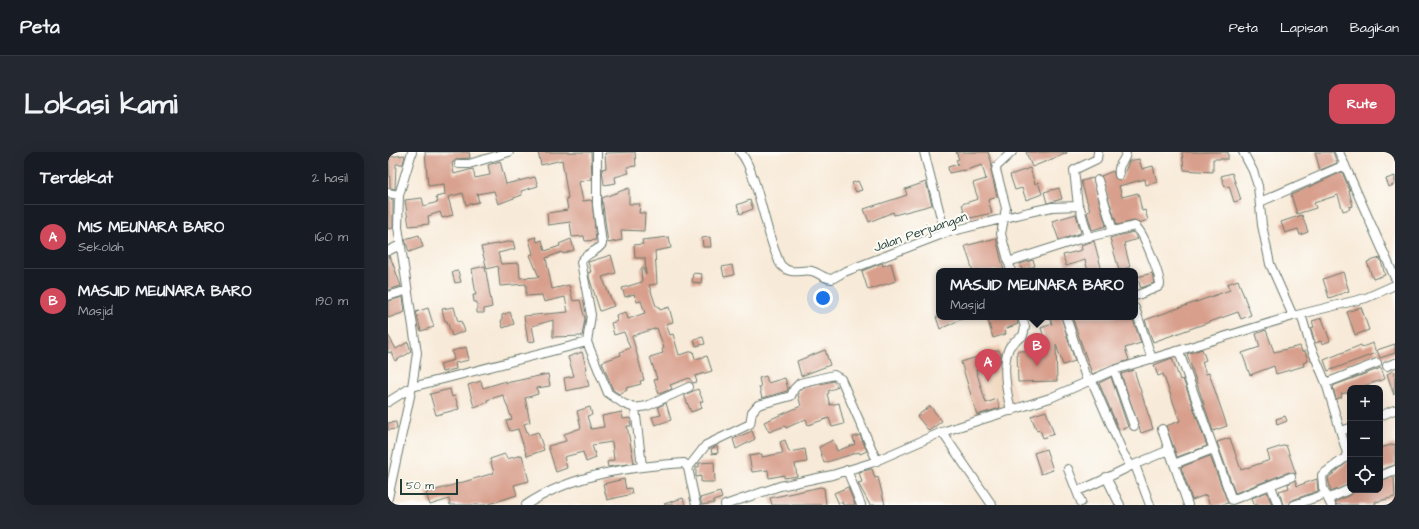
<!DOCTYPE html>
<html lang="id">
<head>
<meta charset="utf-8">
<style>
	:root { --surface:#171b24; --page:#242831; --text:#f1f3f6; --muted:#9ea1a6; --line:#363941; --accent:#d1495b }
	body { margin:0; font-family:"Architects Daughter",sans-serif; background:var(--page); color:var(--text) }
	.controls { position:absolute; right:12px; bottom:12px; display:grid; overflow:hidden; border-radius:8px; box-shadow:0 4px 16px #0002 }
	.controls button { width:36px; height:36px; display:grid; place-items:center; padding:0; border:0; border-bottom:1px solid var(--line); background:var(--surface); color:var(--text); font:20px sans-serif }
	.scale { position:absolute; left:12px; bottom:10px; width:58px; box-sizing:border-box; padding-left:4px; border:2px solid #1f3d34; border-top:0; font-size:11px; line-height:14px; white-space:nowrap; color:#1f3d34; -webkit-text-stroke:3px #fdfcf7; paint-order:stroke }
	.you { position:absolute; left:435px; top:146px; width:14px; height:14px; margin:-10px; border:3px solid #fff; border-radius:50%; background:#1a73e8; box-shadow:0 0 0 6px #1a73e833 }
	.badge { display:grid; place-items:center; width:26px; height:26px; border-radius:50%; background:var(--accent); color:#fff; font-size:13px; font-weight:700 }
	.pin { position:absolute; translate:-50% -33px; filter:drop-shadow(0 1px 2px #0008) }
	.pin::after { content:''; position:absolute; top:21px; width:14px; height:12px; background:inherit; clip-path:polygon(0 0,100% 0,50% 100%) }
	.popup { position:absolute; left:548px; top:116px; width:202px; height:52px; box-sizing:border-box; display:grid; place-content:center; border-radius:8px; background:var(--surface); filter:drop-shadow(0 1px 3px #0005); font-size:13px; white-space:nowrap; color:var(--muted) }
	.popup b { font-size:15px; color:var(--text) }
	.popup::after { content:''; position:absolute; left:50%; top:100%; margin-left:-8px; border:8px solid transparent; border-top-color:var(--surface) }
	.list { margin:0; padding:0; list-style:none }
	h2 { display:flex; justify-content:space-between; align-items:center; height:52px; margin:0; padding:0 16px; font-size:17px }
	h2 small { font-size:13px; font-weight:400; color:var(--muted) }
	.list li { display:grid; grid-template-columns:26px 1fr auto; gap:12px; align-items:center; box-sizing:border-box; height:64px; padding:0 16px; border-top:1px solid var(--line) }
	.list b { display:block; font-size:15px; white-space:nowrap }
	.list p { margin:0; font-size:13px; white-space:nowrap; color:var(--muted) }
	.list em { font-size:13px; font-style:normal; color:var(--muted) }
	.icon { flex:none; width:22px; height:22px; fill:none; stroke:currentColor; stroke-width:2; stroke-linecap:round; stroke-linejoin:round }
	.map { position:relative; flex:none; width:1007px; height:353px; overflow:hidden; border-radius:12px }
	header { display:flex; align-items:center; gap:24px; box-sizing:border-box; height:56px; padding:0 20px; background:var(--surface); border-bottom:1px solid var(--line) }
	header strong { font-size:19px }
	nav { display:flex; gap:22px; margin-inline-start:auto; font-size:14px }
	.intro { display:flex; align-items:center; justify-content:space-between; box-sizing:border-box; height:96px; padding:0 24px }
	h1 { margin:0; font-size:28px }
	.button { padding:10px 18px; border-radius:12px; background:var(--accent); color:#fff; font-size:14px; font-weight:700 }
	main { display:flex; gap:24px; padding:0 24px }
	aside { flex:1; background:var(--surface); border-radius:12px; box-shadow:0 4px 16px #0002 }
	.map>svg:first-child { display:block }
</style>
</head>
<body>
<header>
<strong>Peta</strong>
<nav><a>Peta</a><a>Lapisan</a><a>Bagikan</a></nav>
</header>
<div class="intro"><h1>Lokasi kami</h1><a class="button">Rute</a></div>
<main>
<aside>
<h2>Terdekat<small>2 hasil</small></h2>
<ul class="list">
<li><span class="badge">A</span><div><b>MIS MEUNARA BARO</b><p>Sekolah</p></div><em>160 m</em></li>
<li><span class="badge">B</span><div><b>MASJID MEUNARA BARO</b><p>Masjid</p></div><em>190 m</em></li>
</ul>
</aside>
<div class="map">
<svg width="1007" height="353" viewBox="0 0 1007 353">
	<rect width="100%" height="100%" fill="#fdfcf7"/>
	<filter id="ink" filterUnits="userSpaceOnUse"><feTurbulence type="fractalNoise" baseFrequency=".025" numOctaves="2"/><feDisplacementMap in="SourceGraphic" scale="8" xChannelSelector="R" yChannelSelector="G"/><feConvolveMatrix kernelMatrix="1 2 1 2 8 2 1 2 1" color-interpolation-filters="sRGB"/></filter>
	<filter id="wash" filterUnits="userSpaceOnUse"><feTurbulence type="fractalNoise" baseFrequency=".012" numOctaves="4" result="noise"/><feDisplacementMap in="SourceGraphic" scale="16" xChannelSelector="R" yChannelSelector="G"/><feGaussianBlur stdDeviation="0.9" result="paint"/><feColorMatrix in="noise" values="0 0 0 0 0 0 0 0 0 0 0 0 0 0 0 0 0 1.4 0 .05"/><feComposite in="paint" operator="in"/></filter>
	<g filter="url(#wash)">
		<rect width="100%" height="100%" fill="#f8ead8"/>
		<!-- built -->
		<path fill="#f0d5bc" d="M612 193 631 253 588 267 568 208Z"/>
		<g id="blocks">
			<!-- building -->
			<path fill="#d89f8c" d="M37 0H81L82 6 69 7 64 11 66 22 85 17 87 26 102 23 100 13 112 9 118 32 147 25 150 34 133 39 134 43 110 52 106 39 89 42 91 50 78 53 75 41 60 45 65 63 54 66 52 60 40 64 41 72 21 74 17 48 34 46 36 54 50 50 48 45 57 43 56 32 40 34Z
				M150 0H203L204 27 191 30 195 49 202 48 204 49 208 88 197 89 196 84 184 85 182 70 160 73 159 61 180 58 178 46H180L174 8 153 13Z
				M247 0 248 14 239 15 241 21 227 25 228 31 216 33 214 17 218 16 217 1Z
				M568 0H600L604 12 603 19 609 45 600 48 604 61 578 67 574 52 590 47 585 31 598 27 594 13 575 19V18L561 21 560 15 570 12 568 8 571 7Z
				M638 0H679V1L644 15Z
				M794 0H840V7H825V20L796 18Z
				M927 0H945L949 11 932 18Z
				M17 3 15 12H8L7 37 2 36 1 5Z
				M751 7 754 17 765 14 769 30 758 33 757 27 731 34 734 45 750 41 754 59 757 58 760 68 751 71 746 69 729 73 713 24 725 19 727 26 734 28 741 9Z
				M642 16 647 32 650 30 654 42 638 48 634 36 627 38 622 23Z
				M954 20 962 39H961L965 54 961 55 962 57 955 59 950 43 926 51 928 56 909 62 903 43Z
				M844 21 853 48 846 50 841 34 837 35 833 24Z
				M1007 24V32L1001 35 998 27Z
				M705 26 718 74 704 78 699 60 702 59 693 29Z
				M470 29 474 38 468 40 464 31Z
				M538 30 544 53 506 63 505 60 481 70 476 57 519 43 517 37Z
				M241 36V52H252L251 61H257L256 79 233 78 234 88 220 91 214 46Z
				M671 36 674 47 659 51 656 40Z
				M0 47 5 48V76L0 77Z
				M362 48 365 57 352 62 349 53Z
				M688 62 693 81 671 88 664 69Z
				M914 63 920 80 912 83 910 77 897 81 893 70Z
				M745 80 750 87 736 91 742 115 731 118 722 86Z
				M31 83 35 95 21 100 17 87Z
				M148 85 149 90 154 88 157 99 172 94 171 92 183 87 186 98 175 102 174 100 158 106 164 137 181 133 185 149 192 148 197 167 194 184 165 185V168L144 174 147 189 140 190 136 164 180 160 177 145 156 150 154 143 138 144V132L112 134 110 114 99 117 93 95 125 89 127 97 110 101 113 112 131 111 132 126 151 125 142 103 145 102 141 87Z
				M281 85 283 96 267 99 269 132 261 133 268 154H270L272 158 281 155 285 170 278 172 282 183 285 182 291 203 305 199 307 207 319 204 324 219 307 224 309 230 305 231 301 226 282 233 284 237 271 242 266 228 269 227 262 205 275 201 274 197 276 196 269 176 244 184 256 228 252 229 253 232 238 236 239 238 231 242 225 238 214 210 233 203 232 200 242 196 236 180 226 183 223 171 229 169 228 163 238 160 240 167 257 161 253 149 249 150 246 142 237 145 234 136 254 130 253 116H255L258 123 257 106H247L246 93 255 92 254 88Z
				M322 85 323 95H315L314 86Z
				M608 86 616 119H585L577 94Z
				M706 89 714 119H700L697 108 678 114 675 103 694 98 693 93Z
				M223 103 228 121 214 125 226 154 212 159 201 125V120H203L200 110Z
				M0 104H2L13 134 0 138Z
				M992 106 997 123 985 127 979 110Z
				M645 108 647 114 634 118 632 112Z
				M494 111 495 114 503 111 508 129 480 138 474 119Z
				M344 113 346 123 336 125 334 115Z
				M97 114 104 155 96 157V161H89V150H86L85 143H88L84 117Z
				M70 119 73 130 67 131 64 120Z
				M955 120 961 139 941 146 935 127Z
				M305 121 314 122 313 131 304 130Z
				M764 121 766 131 753 136 749 125Z
				M850 128 863 163 853 167 850 160 765 190 757 168 842 138 839 132Z
				M15 145 17 160 0 166V149Z
				M66 155 70 170 73 169 77 179 64 184 59 169H57L54 157Z
				M973 155 981 178 967 183 959 160Z
				M40 156 46 175 33 179 28 160Z
				M122 160 126 172 115 176 113 169H114V163Z
				M548 165H576V166L552 177Z
				M599 165H629L630 172 617 177 618 182 605 186Z
				M662 165H673L687 209 675 213 668 192 669 229 630 230 629 199 660 198 653 176 664 172Z
				M684 165H744L753 191 737 196 741 208 704 222Z
				M934 166 942 189 934 192 933 189 927 191 923 176 926 175 924 169Z
				M878 178 886 200 912 194 914 200 917 199 920 209 915 211 916 214 888 222 886 214 862 223 854 201 872 195 868 182Z
				M0 183 8 197 20 190 23 200 7 209 3 200 0 201Z
				M315 185 317 192 308 194 306 187Z
				M985 191 988 201 940 219 936 208 973 193 974 195Z
				M1007 192V201L992 206 989 198Z
				M78 195 81 208 67 211 68 217 54 220 52 212 66 208 64 199Z
				M814 197 818 208 814 210 818 222 821 221 839 274 825 279 799 202Z
				M437 198 442 213 413 224 409 209Z
				M611 198 613 203 612 210 588 218 598 251 609 247 612 256 589 263 573 210Z
				M194 200 199 217 197 218 201 234 178 239 176 226 186 224 180 205Z
				M784 206 792 228 795 227 819 294 789 305 778 274 792 269 775 222 770 224 766 213Z
				M993 216 997 227 975 234 976 236H962V240L953 242 954 245 948 247 945 235 947 233Z
				M746 218 765 277 753 281 733 222Z
				M1005 219 1007 220 1006 243 999 222Z
				M160 222 162 234 149 236 150 242 137 246 142 270 136 272 140 283 150 280 156 298 139 304 130 277 122 279 118 269 124 267 115 243 99 248 100 250 86 255 80 233 93 229 95 236 118 229V231Z
				M378 224 380 231 397 226 400 237 399 239 374 246 371 235H373L371 226Z
				M723 225 740 275 731 278 711 231Z
				M445 229 450 235 440 239 441 241 439 242 442 253 451 251 456 272 444 275 441 266 420 273 418 267 398 276 397 274 381 280 376 270 413 254 410 243 415 236Z
				M62 237 64 245 67 244 71 257 48 263 42 242Z
				M310 237 315 249 312 250 314 256 303 260 296 243Z
				M278 251 283 268 267 273 264 265 273 263 270 255Z
				M542 254 554 269 541 279 529 264Z
				M202 255 204 263 199 264 203 277 216 275 214 264 234 260 235 267 242 266 243 274H239L246 311 220 315 219 310 226 308 224 290 204 293 208 306 198 310 195 300 176 305 179 316 168 320 160 294 178 289 176 282 193 276 189 259Z
				M658 259 666 282 655 286 652 278 649 279 643 264Z
				M897 264 899 269 889 273 888 267Z
				M8 270 9 277 0 278V271Z
				M364 279 367 287 348 297 345 287Z
				M472 283 479 299 472 302 471 300 436 311 431 295 445 288 449 299 467 292 465 285Z
				M842 286 853 318 882 308 879 299 898 293 908 322 901 320 847 341 829 290Z
				M397 288 401 300 417 297 419 310 407 312 409 324 396 326V323L381 326 380 318 364 320 361 304 374 302V305L395 301 392 290Z
				M1007 292V313L992 318V296Z
				M329 294 330 301 324 302 323 297Z
				M658 297 665 318 653 322 646 301Z
				M117 302 119 307 134 303 141 329 126 333 129 343 98 353H62L61 347 42 353 38 341 106 321 102 307Z
				M822 304 840 351 833 353H822L818 343 804 348 793 315Z
				M962 308V332L943 340 940 326Z
				M326 310 327 330H313V324L308 325V315H311V311Z
				M484 317 487 326 490 325 497 353H482L470 331 474 330 471 320Z
				M1006 324 1007 345 987 350 988 352 984 353H948L947 350 964 342 967 338H992V329Z
				M236 327 238 337 243 336 244 342 219 348 215 332Z
				M929 327 930 339 904 348 901 353H895L891 339 901 336 900 332 907 328 909 334Z
				M432 335 436 336 438 353H384L382 346Z
				M460 335 467 353H455L454 350 451 352 446 341Z
				M332 340 334 346 325 349 326 351 314 353 312 346Z
				M879 340 884 353H866L864 346Z
				M295 346 297 353H277L276 352Z"/>
		</g>
	</g>
	<g filter="url(#ink)">
		<use href="#blocks" fill-opacity="0" stroke="#6b7a6d" stroke-width="1"/>
		<g fill="none" stroke-linecap="round" stroke-linejoin="round">
			<defs>
				<path id="minor" d="M209 0V53L214 92C209 100 198 101 193 110L203 163 199 190 220 241 236 252 247 256 254 314
					M352 0C368 17 377 77 388 102 390 106 391 113 395 115 403 123 414 117 424 119 431 121 437 127 444 127L456 120 557 81 641 60 664 55 690 54 692 56 700 85
					M536 0 557 81
					M855 0 865 19 870 34 874 73 882 112 905 164
					M951 0 1007 126
					M71 12H81L121 0
					M731 23C729 10 738 10 738 0
					M710 28 725 79
					M0 41 11 43
					M872 50 957 13
					M690 54 686 18 709 7 710 0
					M0 99 12 93
					M620 110 692 87 747 74C755 78 772 123 772 133L770 135 747 144
					M623 119 613 82 618 56 608 18 609 14 624 0
					M0 144 20 138
					M747 156 764 207
					M913 162 922 193 938 231 959 301 957 306 934 323 935 336 943 353
					M678 165 699 229
					M791 200 844 348 903 325
					M999 214 1007 211
					M726 218 746 274
					M703 227 735 301 743 314 781 298 786 312 825 297
					M938 231 989 211
					M0 250 24 235 199 190
					M247 256 259 254 301 235
					M623 259C619 242 613 213 621 196 624 190 630 187 635 184L637 175 634 165
					M992 264 1006 258
					M774 277 781 298
					M953 279 962 276
					M554 280 604 353
					M786 312 800 353
					M747 313 762 353
					M300 316 318 293 362 272 364 260 370 253 403 244 406 237 412 231 446 223 453 227 489 309
					M680 317 693 350
					M459 318 473 353
					M992 324 1007 318
					M718 325 732 353
					M883 334 890 353
					M689 339C709 332 724 323 743 314
					M0 346 24 235 29 201 10 75 11 43 24 0
					M940 347 962 337
					M138 353C184 322 241 315 296 311L300 316 308 353
					M337 353 392 334 444 323 483 311 554 280 662 246 726 218 905 164 978 146 1007 133
					M906 353 932 344"/>
			</defs>
			<!-- minor casing -->
			<use href="#minor" stroke="#6b7a6d" stroke-width="10"/>
			<!-- minor -->
			<use href="#minor" stroke="#fff" stroke-width="8"/>
		</g>
	</g>
	<g text-anchor="middle" stroke-width="4" stroke-linejoin="round" paint-order="stroke">
		<!-- street labels -->
		<g font-size="13" fill="#1f3d34" stroke="#fdfcf7">
			<text transform="translate(532 79) rotate(-19)" y="5">Jalan Perjuangan</text>
		</g>
	</g>
</svg>
<div class="controls">
<button>+</button>
<button>−</button>
<button><svg class="icon" aria-label="locate" viewBox="0 0 24 24"><circle cx="12" cy="12" r="6"/><path d="M12 2v4M12 18v4M2 12h4M18 12h4"/></svg></button>
</div>
<div class="scale">50 m</div>
<div class="you"></div>
<div class="pin badge" style="left:600px;top:230px">A</div>
<div class="pin badge" style="left:649px;top:214px">B</div>
<div class="popup"><b>MASJID MEUNARA BARO</b>Masjid</div>
</div>
</main>
</body>
</html>
